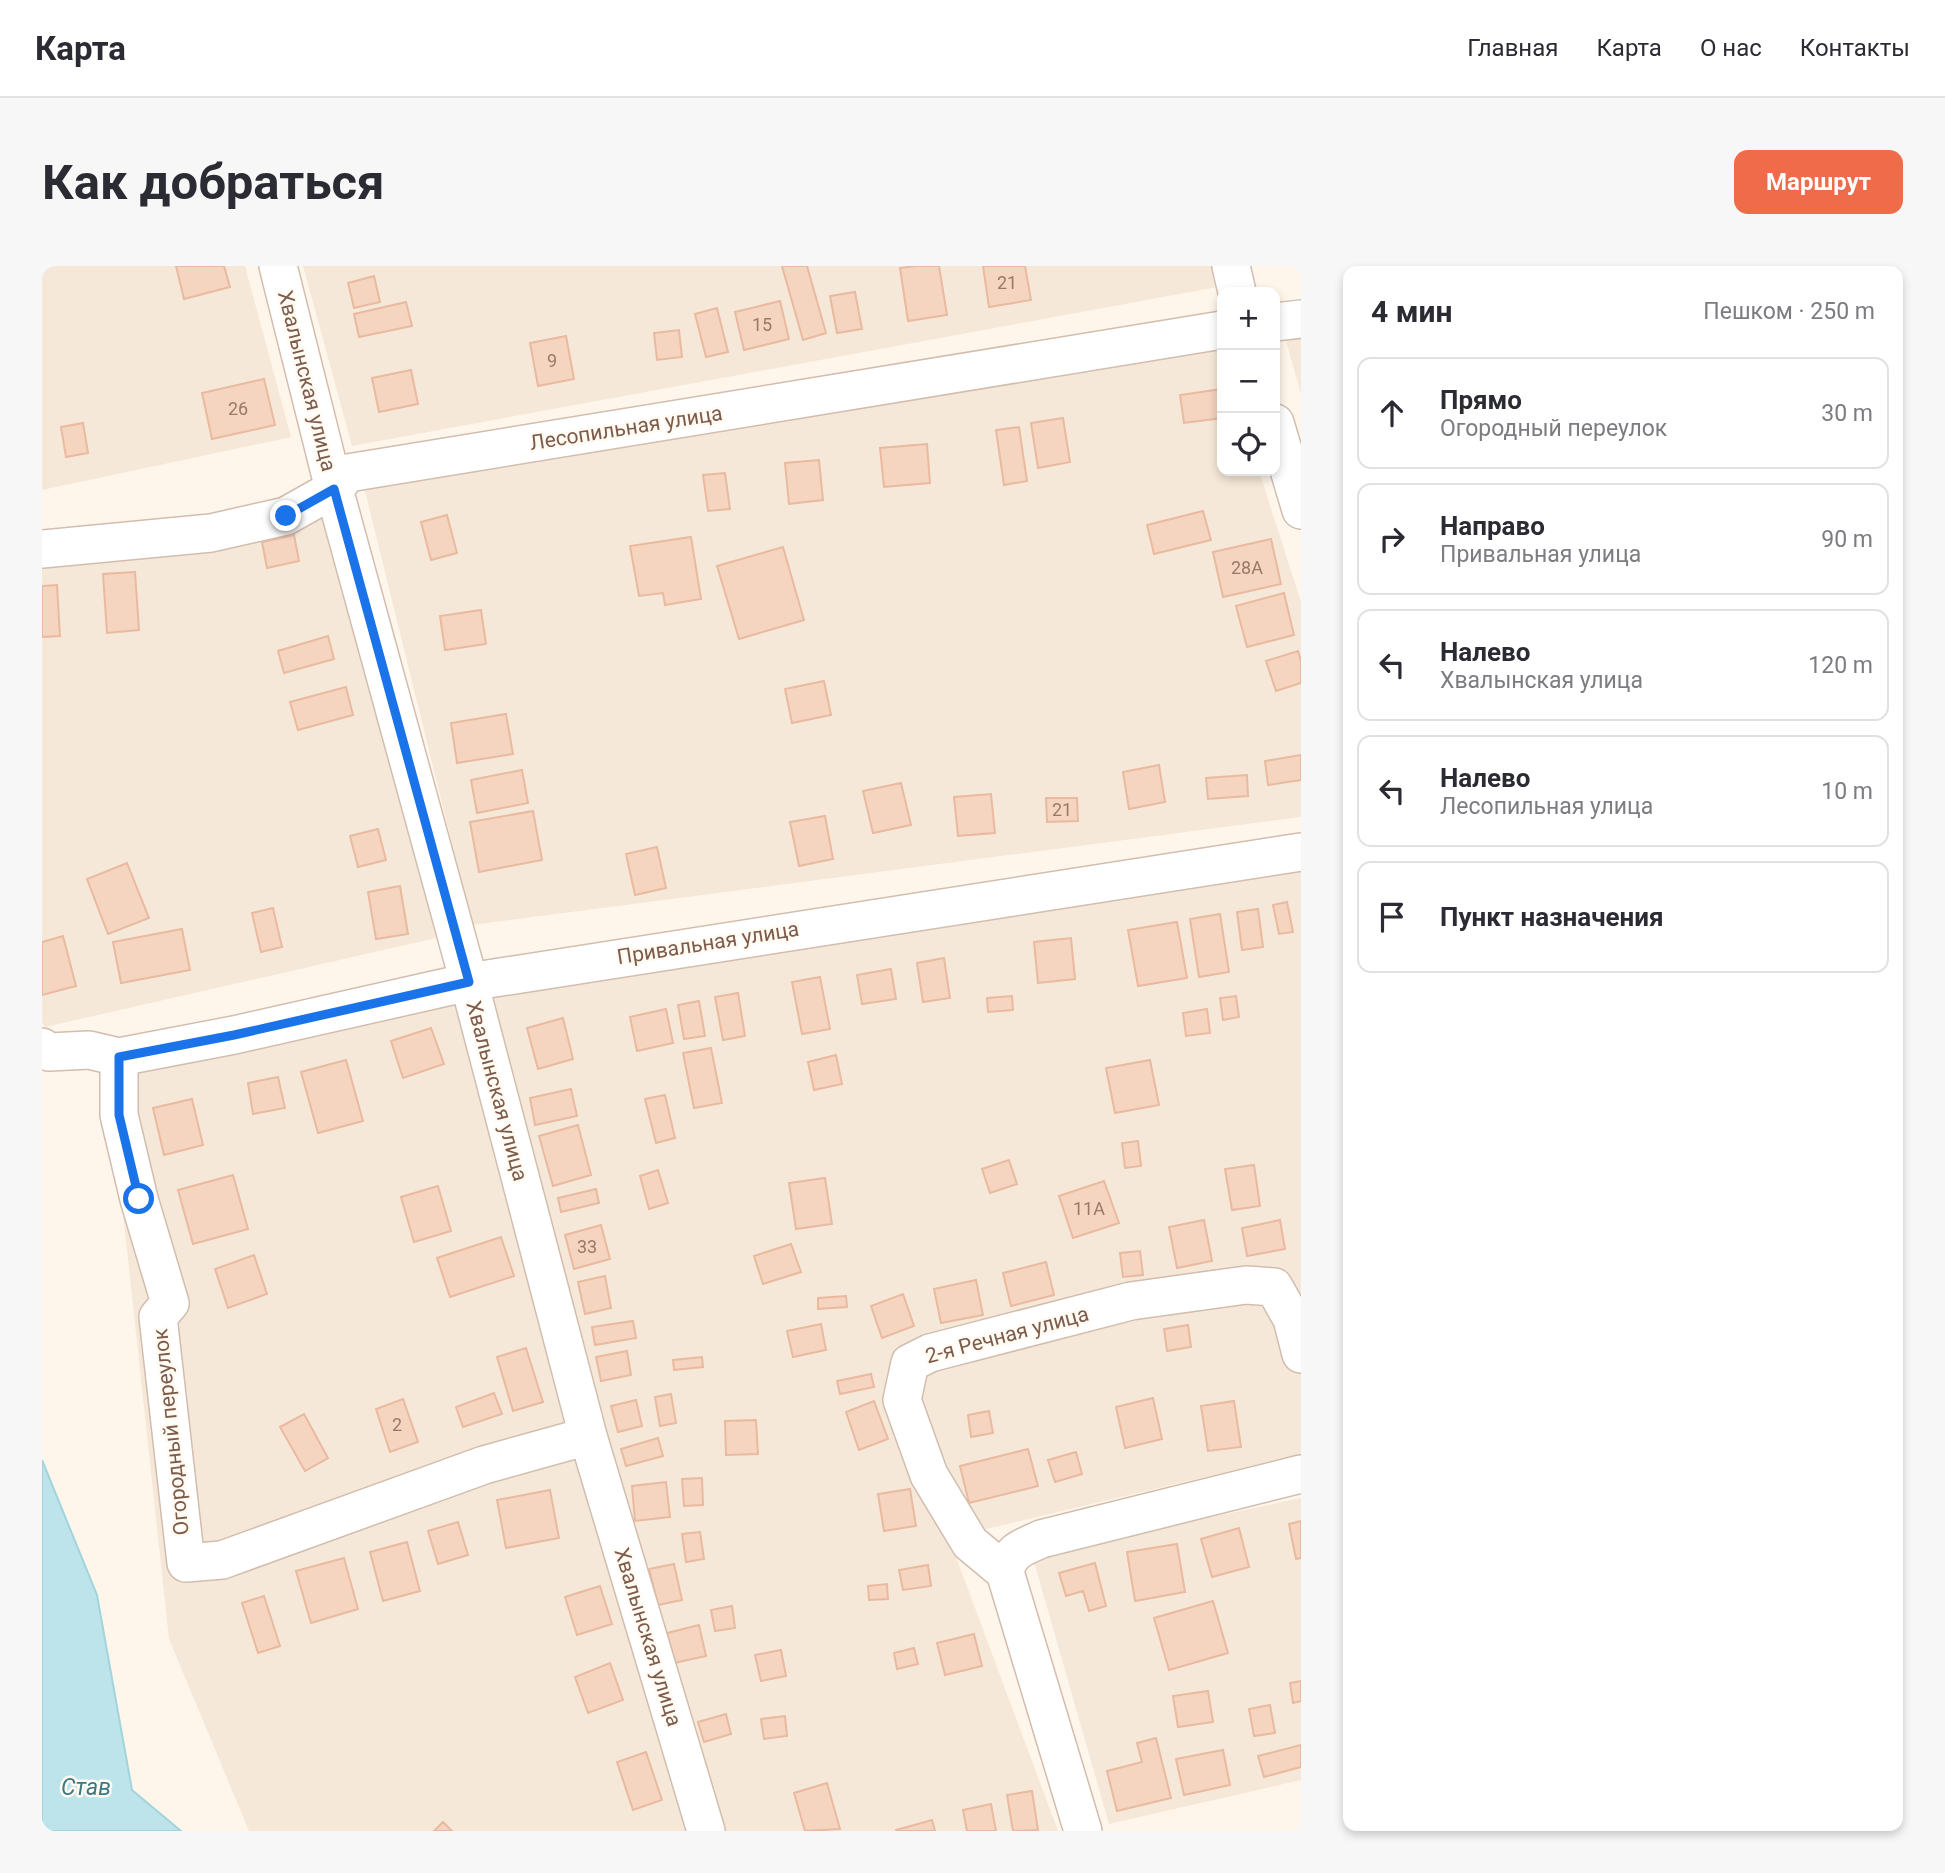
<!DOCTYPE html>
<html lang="ru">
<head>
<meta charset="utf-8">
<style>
	:root { --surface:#fff; --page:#f7f7f7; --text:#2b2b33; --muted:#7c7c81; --line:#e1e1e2; --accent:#ef6b49 }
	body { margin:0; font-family:Roboto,sans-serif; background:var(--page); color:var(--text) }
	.controls { position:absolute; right:21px; top:21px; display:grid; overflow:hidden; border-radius:14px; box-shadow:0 4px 10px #0003 }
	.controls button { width:63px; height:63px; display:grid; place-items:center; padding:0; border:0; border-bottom:2px solid var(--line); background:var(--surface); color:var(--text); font:35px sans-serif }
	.stop { position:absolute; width:21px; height:21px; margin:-16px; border:5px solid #1a73e8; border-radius:50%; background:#fff }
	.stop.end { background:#1a73e8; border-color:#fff; box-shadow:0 2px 7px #0008 }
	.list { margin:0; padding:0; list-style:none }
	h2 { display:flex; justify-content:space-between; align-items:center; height:91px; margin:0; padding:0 28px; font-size:30px }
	h2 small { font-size:23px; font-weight:400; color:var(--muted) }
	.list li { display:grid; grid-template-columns:46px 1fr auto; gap:21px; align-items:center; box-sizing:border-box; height:112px; margin:0 14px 14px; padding:0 14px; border:2px solid var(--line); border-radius:14px }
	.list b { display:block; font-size:26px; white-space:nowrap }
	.list p { margin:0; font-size:23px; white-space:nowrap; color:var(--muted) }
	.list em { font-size:23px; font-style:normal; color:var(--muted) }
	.icon { flex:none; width:38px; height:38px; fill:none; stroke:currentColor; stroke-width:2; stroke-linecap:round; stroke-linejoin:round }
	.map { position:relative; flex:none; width:1259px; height:1565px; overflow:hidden; border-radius:14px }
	header { display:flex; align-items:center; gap:42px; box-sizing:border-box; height:98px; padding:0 35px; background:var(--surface); border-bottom:2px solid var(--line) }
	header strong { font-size:33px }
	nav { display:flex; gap:38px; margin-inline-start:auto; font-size:24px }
	.intro { display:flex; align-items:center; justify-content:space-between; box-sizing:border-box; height:168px; padding:0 42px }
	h1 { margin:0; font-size:49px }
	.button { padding:18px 32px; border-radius:14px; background:var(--accent); color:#fff; font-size:24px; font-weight:700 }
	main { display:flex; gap:42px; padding:0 42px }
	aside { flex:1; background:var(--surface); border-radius:14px; box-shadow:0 4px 10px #0003 }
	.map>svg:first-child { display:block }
</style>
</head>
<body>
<header>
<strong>Карта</strong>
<nav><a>Главная</a><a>Карта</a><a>О нас</a><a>Контакты</a></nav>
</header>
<div class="intro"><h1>Как добраться</h1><a class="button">Маршрут</a></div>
<main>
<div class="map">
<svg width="1259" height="1565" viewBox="0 0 1259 1565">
	<rect width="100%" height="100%" fill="#fef6eb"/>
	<!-- residential -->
	<path fill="#f6e8d8" d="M0 0H203L249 171 0 224Z
		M261 0H1176L1181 20 310 180Z
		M1259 37V128L1234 40Z
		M1172 65 1180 90V205H1217L1259 336V551L430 659 322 221Z
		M283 225 394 672 3 761 0 756V290Z
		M1259 586V1188L907 1272 1016 1565H207L127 1373 67 817 192 769Z
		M1259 1232V1514L1067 1558 990 1289Z"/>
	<!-- water -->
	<path fill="#bde4ea" stroke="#a2d4dd" stroke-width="2" d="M0 1194 55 1329 90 1524 139 1565H0Z"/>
	<!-- building -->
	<path fill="#f5d4c0" stroke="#e9ba9f" stroke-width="2" d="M134 0H182L188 21 142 33Z
		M740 0H765L784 67 761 74Z
		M873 0H897L905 49 866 55 858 2Z
		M941 0H983L989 34 947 41Z
		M332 10 338 36 312 42 306 17Z
		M813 26 820 63 795 67 788 30Z
		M738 35 747 73 702 84 693 46Z
		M364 36 370 60 317 71 312 48Z
		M675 42 686 86 664 91 653 48Z
		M637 64 640 91 615 94 612 67Z
		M524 70 532 113 496 120 488 77Z
		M369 104 376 138 337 146 330 112Z
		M222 113 233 159 170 173 160 127Z
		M1180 123V152L1142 157 1138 129Z
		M1021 152 1028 196 996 202 989 157Z
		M41 157 46 187 24 191 19 161Z
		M977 161 985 215 962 219 954 164Z
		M885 178 888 217 842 221 838 182Z
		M777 194 781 234 747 238 743 197Z
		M683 207 688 243 666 245 661 209Z
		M1161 245 1169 274 1112 288 1105 259Z
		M405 249 415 287 389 294 379 256Z
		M252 269 257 295 225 302 220 276Z
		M649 271 659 333 623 339 621 327 597 330 588 280Z
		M1229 273 1239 318 1181 331 1171 286Z
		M741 281 762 354 697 373 675 300Z
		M93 306 97 364 65 367 61 308Z
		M15 319 18 370 0 371V320Z
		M1242 327 1252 369 1205 381 1194 340Z
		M439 344 444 378 403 384 398 350Z
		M286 370 292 393 242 407 236 385Z
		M1256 385 1259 395V417L1234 425 1224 395Z
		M782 415 789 449 750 457 743 423Z
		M304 421 311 449 256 464 248 436Z
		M464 448 471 488 415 497 409 457Z
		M1259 489V514L1226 519 1223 495Z
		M1117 499 1123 536 1087 543 1081 506Z
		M480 504 486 537 435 547 429 514Z
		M1205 509 1206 530 1166 533 1164 512Z
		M859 517 869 559 831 567 821 525Z
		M949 528 953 567 916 570 912 531Z
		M1004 532H1035L1036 555 1005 556Z
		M491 545 500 594 437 606 428 556Z
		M783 550 791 593 757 600 748 556Z
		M336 563 344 594 316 601 308 570Z
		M615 581 624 622 593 629 584 588Z
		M85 597 107 652 66 668 45 613Z
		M358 620 366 668 334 673 326 626Z
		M1245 636 1251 666 1237 668 1231 639Z
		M231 642 240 681 219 686 210 647Z
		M1216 643 1221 681 1200 684 1195 646Z
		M1178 648 1187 706 1157 711 1148 653Z
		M1135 656 1145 712 1096 720 1086 664Z
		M140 663 148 704 79 717 71 676Z
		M21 670 34 720 0 729V676Z
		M1029 672 1033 713 996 717 992 676Z
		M902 692 908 732 881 736 875 697Z
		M849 703 854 733 820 738 815 709Z
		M778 711 788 763 760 768 750 716Z
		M696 727 703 770 681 774 673 731Z
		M970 730 971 744 946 746 945 732Z
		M1194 730 1197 751 1181 754 1178 732Z
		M657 735 663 770 642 773 636 739Z
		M624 743 631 777 595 785 588 751Z
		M1165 743 1168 767 1144 770 1141 747Z
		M521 752 531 793 496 803 485 762Z
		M389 762 402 798 361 812 349 775Z
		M669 782 680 837 652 842 641 787Z
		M794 789 800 818 772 824 766 796Z
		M304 794 321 855 276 867 259 806Z
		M1108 794 1117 839 1073 847 1064 802Z
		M236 811 243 842 211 848 206 817Z
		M529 823 535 850 493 859 488 832Z
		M623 829 633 872 614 877 603 833Z
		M150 833 161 879 122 889 111 842Z
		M536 859 549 909 511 920 497 870Z
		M1096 875 1099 900 1083 902 1080 877Z
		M967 894 975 918 948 927 940 903Z
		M1212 899 1218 940 1190 944 1183 903Z
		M616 904 626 937 607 943 598 910Z
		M191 909 206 963 151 978 136 924Z
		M783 912 790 958 754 963 747 917Z
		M1062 915 1077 957 1031 972 1017 930Z
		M396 920 409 965 372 976 359 931Z
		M554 923 557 937 519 946 516 932Z
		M1162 954 1170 995 1135 1002 1127 961Z
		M1238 954 1243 983 1205 990 1200 962Z
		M559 959 568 993 532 1003 523 969Z
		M459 971 472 1010 408 1031 395 992Z
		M749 978 759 1006 721 1018 712 990Z
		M1098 985 1101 1009 1081 1011 1078 987Z
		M212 989 225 1028 186 1042 173 1003Z
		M1004 996 1012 1029 969 1040 961 1007Z
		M563 1010 569 1042 543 1048 536 1016Z
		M934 1014 941 1049 899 1057 892 1023Z
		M861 1028 872 1060 840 1072 829 1040Z
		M804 1030 805 1041 776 1043V1032Z
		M591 1055 594 1072 553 1079 550 1061Z
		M779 1058 784 1084 751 1091 745 1065Z
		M1146 1059 1149 1081 1125 1085 1122 1063Z
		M484 1082 501 1136 471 1145 455 1091Z
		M585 1085 589 1109 559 1115 554 1091Z
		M660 1091 661 1101 632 1104 631 1094Z
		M829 1108 832 1121 798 1128 795 1115Z
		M452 1127 460 1148 421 1161 414 1141Z
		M629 1128 634 1157 618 1160 613 1131Z
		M1111 1132 1120 1173 1083 1182 1074 1141Z
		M361 1133 376 1176 348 1186 334 1143Z
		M594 1134 600 1160 576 1166 569 1140Z
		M832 1135 846 1173 817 1184 804 1146Z
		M1192 1135 1199 1181 1166 1185 1159 1140Z
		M947 1145 951 1167 929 1171 926 1149Z
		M262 1148 286 1192 263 1205 238 1161Z
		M714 1154 716 1188 684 1189 683 1155Z
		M616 1172 621 1190 584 1200 579 1183Z
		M986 1183 996 1220 927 1237 918 1200Z
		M1034 1186 1040 1208 1013 1216 1006 1194Z
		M660 1212 661 1239 642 1240 640 1213Z
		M624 1216 628 1251 593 1255 590 1220Z
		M868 1223 874 1260 842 1265 836 1228Z
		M508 1224 517 1272 464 1282 455 1234Z
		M1259 1255V1292L1254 1293 1247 1258Z
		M416 1256 426 1289 396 1298 386 1265Z
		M1197 1262 1207 1301 1170 1311 1159 1273Z
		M658 1266 662 1293 644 1296 640 1268Z
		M365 1276 378 1325 341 1335 328 1286Z
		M1135 1278 1143 1326 1093 1335 1085 1286Z
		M302 1292 316 1343 269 1357 254 1305Z
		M1053 1297 1064 1340 1047 1345 1041 1325 1024 1330 1017 1307Z
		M632 1298 640 1334 616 1339 607 1303Z
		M886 1299 889 1320 861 1324 857 1304Z
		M845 1318 846 1333 827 1334 826 1320Z
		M558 1320 570 1358 535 1369 523 1331Z
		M222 1330 238 1380 216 1387 200 1337Z
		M1171 1335 1186 1387 1127 1404 1112 1352Z
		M690 1340 693 1362 673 1365 669 1344Z
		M657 1359 664 1390 632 1397 625 1367Z
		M932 1368 940 1400 903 1409 895 1377Z
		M872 1382 876 1398 855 1403 852 1387Z
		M739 1384 744 1410 719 1415 713 1389Z
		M568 1397 581 1434 546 1447 533 1411Z
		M1259 1415V1435L1251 1437 1248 1417Z
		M1166 1425 1171 1456 1136 1461 1131 1430Z
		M1228 1439 1233 1467 1212 1470 1207 1443Z
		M684 1448 689 1468 662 1476 656 1456Z
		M743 1450 745 1470 722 1473 719 1453Z
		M1114 1472 1129 1532 1075 1545 1065 1505 1100 1496 1095 1477Z
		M1259 1479V1501L1222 1511 1216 1490Z
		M1181 1484 1188 1519 1142 1529 1134 1493Z
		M604 1486 620 1534 591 1544 575 1496Z
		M785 1517 798 1563 763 1565 752 1527Z
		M990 1525 996 1564 971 1565 965 1529Z
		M949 1538 954 1565H925L921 1544Z
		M890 1554 893 1565H854V1564Z
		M401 1556 410 1565H392Z"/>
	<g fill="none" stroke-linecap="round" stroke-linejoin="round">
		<defs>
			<path id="minor" d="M236 0 292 223 427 716 546 1170 664 1565
				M1189 0 1195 26
				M1233 56 1259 53
				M1233 157 1259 244
				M0 283 169 267 244 250 292 223 306 207 1180 64
				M0 781 7 786 47 784 77 791V849L97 933 128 1037 116 1051 144 1297 180 1294 442 1199 546 1170
				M77 791 192 769 427 716 1259 586
				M963 1306 928 1277 887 1209 860 1134 868 1097 888 1087 1089 1035 1204 1019 1232 1021 1250 1053 1259 1088
				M1041 1565 963 1306C968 1284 980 1282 999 1273L1259 1208"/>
		</defs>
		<!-- minor casing -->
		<use href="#minor" stroke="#d2bdae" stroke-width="40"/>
		<!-- minor -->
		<use href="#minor" stroke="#fff" stroke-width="37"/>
	</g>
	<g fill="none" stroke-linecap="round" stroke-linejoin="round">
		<!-- route -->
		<path stroke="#1a73e8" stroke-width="9" d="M97 933 77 849V791L192 769 427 716 292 223 244 250"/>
	</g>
	<g text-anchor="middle" stroke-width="5" stroke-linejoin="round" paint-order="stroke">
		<!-- number labels -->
		<g font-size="18" fill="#9a7968">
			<text x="965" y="23">21</text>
			<text x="720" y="65">15</text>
			<text x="510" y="101">9</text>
			<text x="196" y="149">26</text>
			<text x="1205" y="308">28А</text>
			<text x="1020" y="550">21</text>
			<text x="1047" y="949">11А</text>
			<text x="545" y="987">33</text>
			<text x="355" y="1165">2</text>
		</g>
		<!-- street labels -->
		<g font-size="21" fill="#7c5b4b" stroke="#fffaf2">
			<text transform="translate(265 115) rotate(76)" y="7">Хвалынская улица</text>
			<text transform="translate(584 162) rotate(-9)" y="7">Лесопильная улица</text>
			<text transform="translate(666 677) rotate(-9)" y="7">Привальная улица</text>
			<text transform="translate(455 825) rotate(75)" y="7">Хвалынская улица</text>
			<text transform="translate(965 1069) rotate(-15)" y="7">2-я Речная улица</text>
			<text transform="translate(129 1166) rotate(-96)" y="7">Огородный переулок</text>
			<text transform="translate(606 1371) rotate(73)" y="7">Хвалынская улица</text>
		</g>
		<!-- water labels -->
		<g font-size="23" font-style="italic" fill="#3c7782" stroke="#fffaf2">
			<text x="44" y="1529">Став</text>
		</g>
	</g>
</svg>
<div class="controls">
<button>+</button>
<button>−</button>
<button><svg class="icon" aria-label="locate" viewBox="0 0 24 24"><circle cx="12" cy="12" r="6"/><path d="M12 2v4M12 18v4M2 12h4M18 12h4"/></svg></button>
</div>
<div class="stop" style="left:97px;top:933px"></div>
<div class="stop end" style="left:244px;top:250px"></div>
</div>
<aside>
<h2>4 мин<small>Пешком · 250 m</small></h2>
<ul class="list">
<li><svg class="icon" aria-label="ahead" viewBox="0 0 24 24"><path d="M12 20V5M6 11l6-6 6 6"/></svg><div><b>Прямо</b><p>Огородный переулок</p></div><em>30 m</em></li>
<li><svg class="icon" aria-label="right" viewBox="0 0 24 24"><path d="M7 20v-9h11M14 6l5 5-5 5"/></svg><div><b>Направо</b><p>Привальная улица</p></div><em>90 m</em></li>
<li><svg class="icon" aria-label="left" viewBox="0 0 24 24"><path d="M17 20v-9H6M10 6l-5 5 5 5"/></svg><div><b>Налево</b><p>Хвалынская улица</p></div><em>120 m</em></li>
<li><svg class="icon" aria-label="left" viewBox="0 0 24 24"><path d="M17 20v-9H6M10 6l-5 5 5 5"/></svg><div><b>Налево</b><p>Лесопильная улица</p></div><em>10 m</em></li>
<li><svg class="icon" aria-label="arrive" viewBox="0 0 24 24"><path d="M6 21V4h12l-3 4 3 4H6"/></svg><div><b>Пункт назначения</b></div></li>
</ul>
</aside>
</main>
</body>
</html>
